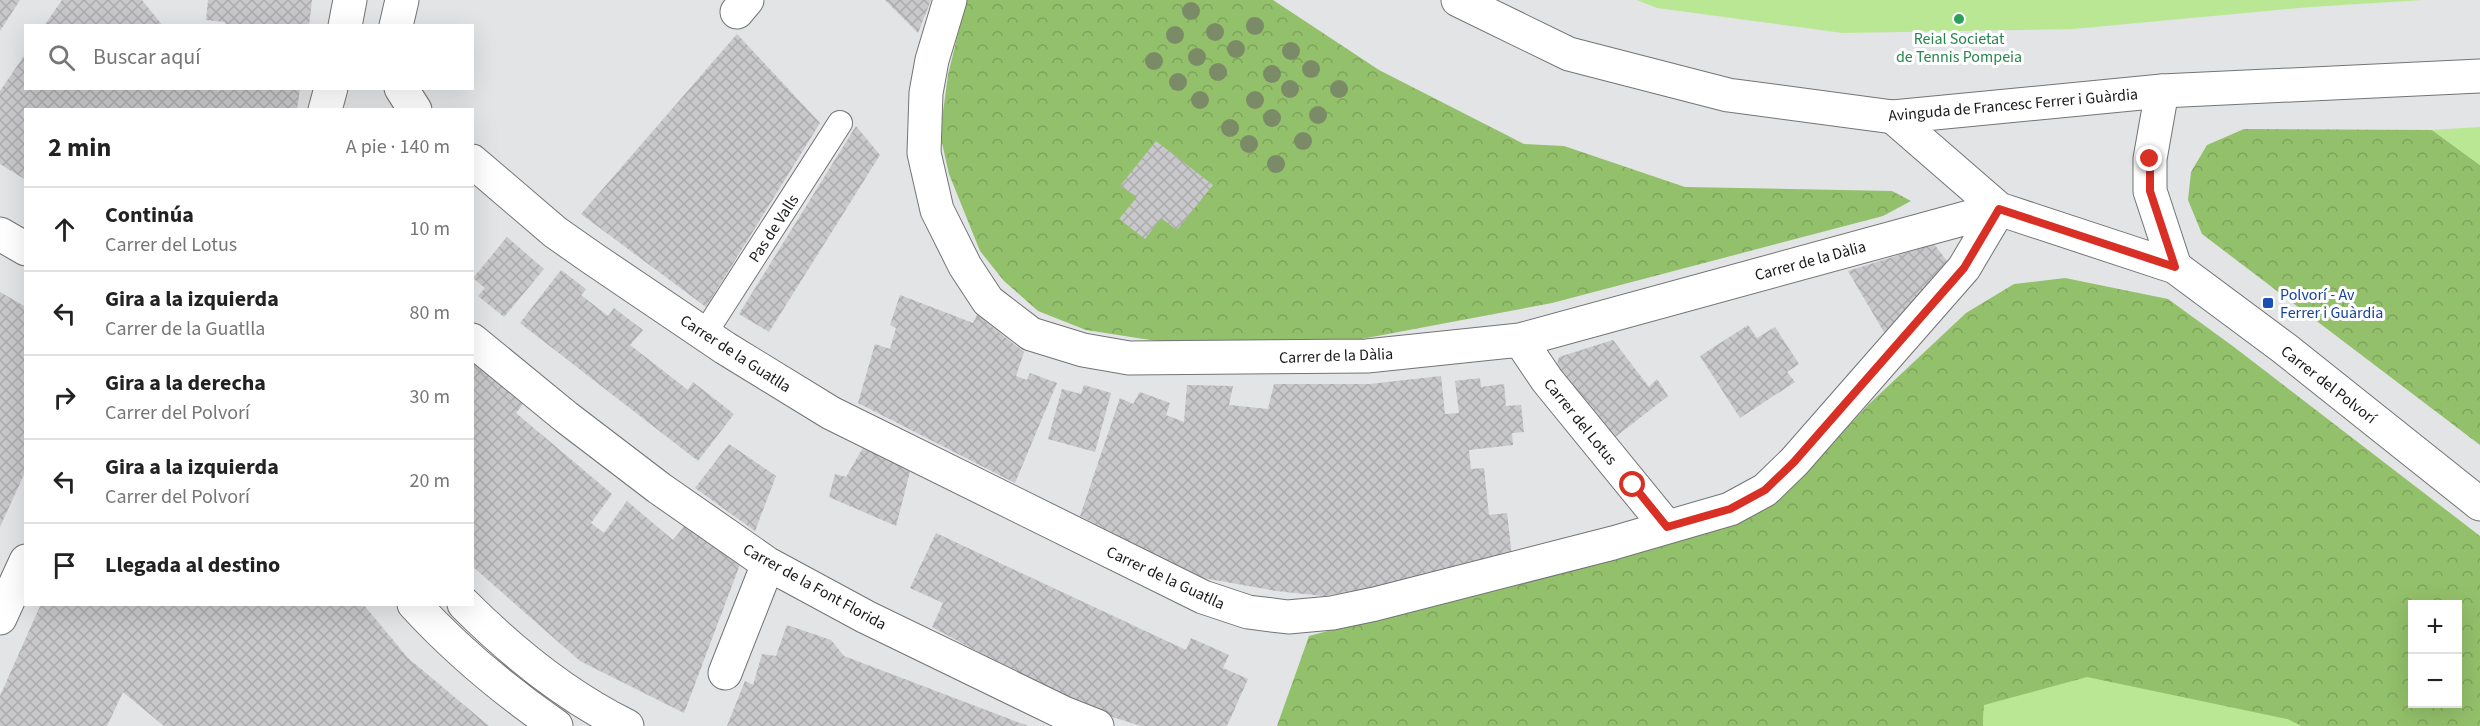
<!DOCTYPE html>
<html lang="es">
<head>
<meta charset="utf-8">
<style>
	:root { --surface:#fff; --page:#f2f2f2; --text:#222; --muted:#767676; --line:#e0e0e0 }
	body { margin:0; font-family:"Source Sans 3",sans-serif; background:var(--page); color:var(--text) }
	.controls { position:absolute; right:18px; bottom:18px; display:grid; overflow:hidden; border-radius:0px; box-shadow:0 6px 24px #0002 }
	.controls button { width:54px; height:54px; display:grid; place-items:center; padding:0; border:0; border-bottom:2px solid var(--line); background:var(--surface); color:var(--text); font:30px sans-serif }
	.stop { position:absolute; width:18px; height:18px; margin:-14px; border:4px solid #d93025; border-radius:50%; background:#fff }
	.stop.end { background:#d93025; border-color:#fff; box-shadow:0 2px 6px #0008 }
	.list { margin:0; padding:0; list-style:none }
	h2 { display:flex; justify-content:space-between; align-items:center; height:78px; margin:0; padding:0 24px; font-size:26px }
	h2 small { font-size:20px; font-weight:400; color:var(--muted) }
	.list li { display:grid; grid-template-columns:39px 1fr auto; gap:18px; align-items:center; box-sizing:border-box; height:84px; padding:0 24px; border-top:2px solid var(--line) }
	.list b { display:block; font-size:22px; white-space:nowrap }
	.list p { margin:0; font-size:20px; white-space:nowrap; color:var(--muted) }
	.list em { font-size:20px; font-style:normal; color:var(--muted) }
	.icon { flex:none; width:33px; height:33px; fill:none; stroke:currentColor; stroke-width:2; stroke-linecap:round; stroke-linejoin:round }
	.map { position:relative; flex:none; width:2480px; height:726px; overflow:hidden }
	.search { position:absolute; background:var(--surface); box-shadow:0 6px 24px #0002; left:24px; top:24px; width:450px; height:66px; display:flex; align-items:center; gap:15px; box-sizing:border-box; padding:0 21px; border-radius:0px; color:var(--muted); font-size:22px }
	.panel { position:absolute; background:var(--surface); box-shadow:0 6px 24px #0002; left:24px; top:108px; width:450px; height:498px; border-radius:0px }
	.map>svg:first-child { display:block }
</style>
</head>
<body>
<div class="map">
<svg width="2480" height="726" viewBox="0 0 2480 726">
	<defs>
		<pattern id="forest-crowns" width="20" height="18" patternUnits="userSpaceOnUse" patternTransform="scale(1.5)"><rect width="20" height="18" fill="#93c06a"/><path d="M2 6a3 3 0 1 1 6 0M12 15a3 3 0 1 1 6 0" fill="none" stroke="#7ea45b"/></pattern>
		<pattern id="building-cross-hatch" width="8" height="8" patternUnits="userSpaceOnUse" patternTransform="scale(1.5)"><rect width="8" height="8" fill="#c8c7c9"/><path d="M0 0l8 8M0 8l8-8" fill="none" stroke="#abaaac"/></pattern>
	</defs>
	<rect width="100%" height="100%" fill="#e2e4e5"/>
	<!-- forest -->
	<path fill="url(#forest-crowns)" fill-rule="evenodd" d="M966 0H1273L1379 70 1524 144 1564 146 1685 187 1892 191 1911 201 1883 216 1552 303 1324 346H1189L1086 330 1038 311 1004 281 980 251 949 174 940 134 948 75Z
		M2244 129 2432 130 2480 165V445L2202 234 2188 200 2191 172 2207 145Z
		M2065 278 2168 299 2234 347 2480 536V726H2301L2287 719 1984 705 1983 726H1277L1309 636 1623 553 1764 510 1808 470 1868 405 1966 313 2014 284ZM2412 604H2458V704H2412Z"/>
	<!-- green -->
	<path fill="#bae793" d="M1637 0H2423L2310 7 2073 29 1843 33 1657 8Z
		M2480 127V165L2432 130Z
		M2087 677 2287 719 2301 726H1983L1984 705Z"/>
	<!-- building -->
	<path fill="url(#building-cross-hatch)" d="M0 0H20L0 31Z
		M62 0H142L163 26H44Z
		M208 0H312L309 26H225V22L206 20Z
		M885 0H931L918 33Z
		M737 34 820 123 706 307 581 214Z
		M26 53V88H216L219 92V88H300L297 110H26V180L0 164V91Z
		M856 126 880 155 769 332 739 314Z
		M1156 141 1213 185 1177 230 1161 218 1145 239 1119 219 1137 197 1120 186Z
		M507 237 544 269 504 317 478 296 485 288 473 278Z
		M1934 244 1947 261 1885 334 1848 271Z
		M561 270 586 289 581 295 608 316 614 308 643 330 630 345 688 390 693 382 734 414 698 461 520 323Z
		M0 292 26 307V470L0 527Z
		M900 295 973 323 977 315 1024 352 1016 376 1027 380 1030 373 1057 383 1015 483 858 403 875 344 890 349 896 328 890 325Z
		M1748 325 1757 338 1775 327 1799 364 1787 372 1795 382 1740 418 1700 356Z
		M1613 340 1649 387 1657 379 1668 396 1614 438 1556 369 1559 357Z
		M472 359 524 403 516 413 612 494 591 523 604 533 627 501 673 540 687 523 742 559 684 713 580 661 472 566Z
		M1441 376 1445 414 1459 413 1455 381 1480 378 1481 387 1504 384 1506 406 1521 405 1524 432 1512 433 1513 445 1469 450 1471 469 1484 468 1489 515 1507 513 1512 557 1441 575 1324 596 1276 591 1198 577 1080 516 1120 398 1133 404 1140 392 1170 403 1166 415 1184 422 1187 385 1233 386 1229 405 1268 409 1274 384H1370Z
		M1084 385 1111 393 1095 452 1048 439 1062 389 1081 394Z
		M729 444 776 476 755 531 695 488Z
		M864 446 910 472 896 526 829 497 835 474 846 477Z
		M936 533 1186 650 1191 638 1229 655 1223 668 1248 679 1227 726H1141L1078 706 932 627 943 603 910 588Z
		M41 604H363L408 658 489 726H164L123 692 107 726H0V696Z
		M787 625 831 640 844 656 1028 726H727L745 681 753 685 762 654 776 656Z"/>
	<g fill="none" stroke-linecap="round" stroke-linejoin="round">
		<defs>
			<path id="lane" d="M705 333 840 123"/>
			<path id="street" d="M950 0 932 60 926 93 924 153 937 210 965 266 988 301 1031 334 1083 350 1129 358 1367 356 1520 340 1999 209
				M737 12 747 0
				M345 26 350 0
				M396 26 402 0
				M401 88 415 110
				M2162 91 2150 159V191L2175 267
				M325 110 331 88
				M1893 117 1999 209 2175 267 2284 348 2480 504
				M472 161 555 232 592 258 725 348 831 413 1203 597 1248 612 1288 617 1332 613 1375 604 1613 543 1730 509 1765 490 1794 462 1964 268 1999 209
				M0 234 26 249
				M472 340 566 417 659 488 768 564 866 617 1064 713 1097 726
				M1520 340 1547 380 1667 527
				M414 604C457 651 504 690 556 726
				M464 604C512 652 566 696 627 726
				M0 618 26 561
				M725 673 768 564"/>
			<path id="secondary" d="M1458 0 1569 54 1728 95 1893 117 2162 91 2480 76"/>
		</defs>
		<!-- lane casing -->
		<use href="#lane" stroke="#727475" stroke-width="26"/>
		<!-- street casing -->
		<use href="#street" stroke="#727475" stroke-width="35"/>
		<!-- secondary casing -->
		<use href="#secondary" stroke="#727475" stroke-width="35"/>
		<!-- lane -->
		<use href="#lane" stroke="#fff" stroke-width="24"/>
		<!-- street -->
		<use href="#street" stroke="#fff" stroke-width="33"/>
		<!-- secondary -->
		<use href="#secondary" stroke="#fff" stroke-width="33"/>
	</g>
	<!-- trees -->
	<g fill="#7b8b68">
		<circle cx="1191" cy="11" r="9"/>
		<circle cx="1255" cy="26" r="9"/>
		<circle cx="1215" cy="32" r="9"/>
		<circle cx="1175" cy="35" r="9"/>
		<circle cx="1236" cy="49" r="9"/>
		<circle cx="1291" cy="51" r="9"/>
		<circle cx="1197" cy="57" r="9"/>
		<circle cx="1154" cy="61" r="9"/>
		<circle cx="1311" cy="69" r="9"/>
		<circle cx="1218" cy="72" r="9"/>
		<circle cx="1272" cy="74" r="9"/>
		<circle cx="1178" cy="82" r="9"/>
		<circle cx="1290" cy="89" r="9"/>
		<circle cx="1339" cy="89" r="9"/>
		<circle cx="1200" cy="100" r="9"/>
		<circle cx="1255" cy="100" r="9"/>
		<circle cx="1318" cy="115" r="9"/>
		<circle cx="1272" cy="118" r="9"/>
		<circle cx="1230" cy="128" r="9"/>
		<circle cx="1303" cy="141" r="9"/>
		<circle cx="1249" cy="144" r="9"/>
		<circle cx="1276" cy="164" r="9"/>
	</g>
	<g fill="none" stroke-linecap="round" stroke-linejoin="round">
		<!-- route -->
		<path stroke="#d93025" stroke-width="8" d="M1633 485 1667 527 1730 509 1765 490 1794 462 1964 268 1999 209 2175 267 2150 191V159"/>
	</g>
	<!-- markers -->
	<circle fill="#2e9e5b" stroke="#fff" stroke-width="2" cx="1959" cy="19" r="6"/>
	<rect fill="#1a4fb4" stroke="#fff" stroke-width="2" x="2262" y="297" width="12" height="12" rx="3"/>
	<g text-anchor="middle" stroke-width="6" stroke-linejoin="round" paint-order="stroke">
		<!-- leisure labels -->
		<g font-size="16" fill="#27864d" stroke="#fff">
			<text x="1959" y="44">Reial Societat<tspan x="1959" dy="18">de Tennis Pompeia</tspan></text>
		</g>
		<!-- street labels -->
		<g font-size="16" fill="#181919" stroke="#fff">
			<text transform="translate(2013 104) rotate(-5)" y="6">Avinguda de Francesc Ferrer i Guàrdia</text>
			<text transform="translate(773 228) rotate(-57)" y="6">Pas de Valls</text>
			<text transform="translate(1810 260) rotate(-15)" y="6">Carrer de la Dàlia</text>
			<text transform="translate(736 353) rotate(33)" y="6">Carrer de la Guatlla</text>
			<text transform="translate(1336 355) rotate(-2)" y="6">Carrer de la Dàlia</text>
			<text transform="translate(2329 384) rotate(38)" y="6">Carrer del Polvorí</text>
			<text transform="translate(1581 421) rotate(51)" y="6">Carrer del Lotus</text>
			<text transform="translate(1166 577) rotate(25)" y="6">Carrer de la Guatlla</text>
			<text transform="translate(815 586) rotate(29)" y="6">Carrer de la Font Florida</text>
		</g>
		<!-- transit labels -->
		<g font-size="16" fill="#164399" stroke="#fff" text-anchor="start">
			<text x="2280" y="300">Polvorí - Av<tspan x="2280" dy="18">Ferrer i Guàrdia</tspan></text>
		</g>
	</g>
</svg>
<div class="controls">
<button>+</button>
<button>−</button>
</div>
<div class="stop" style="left:1633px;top:485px"></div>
<div class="stop end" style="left:2150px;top:159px"></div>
<div class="search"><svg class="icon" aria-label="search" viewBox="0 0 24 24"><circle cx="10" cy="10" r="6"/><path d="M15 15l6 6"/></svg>Buscar aquí</div>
<section class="panel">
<h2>2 min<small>A pie · 140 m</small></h2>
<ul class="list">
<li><svg class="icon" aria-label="ahead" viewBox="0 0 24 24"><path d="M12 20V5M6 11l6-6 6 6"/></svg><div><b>Continúa</b><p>Carrer del Lotus</p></div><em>10 m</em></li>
<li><svg class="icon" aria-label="left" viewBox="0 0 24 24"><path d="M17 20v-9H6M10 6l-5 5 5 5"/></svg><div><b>Gira a la izquierda</b><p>Carrer de la Guatlla</p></div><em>80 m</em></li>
<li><svg class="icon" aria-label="right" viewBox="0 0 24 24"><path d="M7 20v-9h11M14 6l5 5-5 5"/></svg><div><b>Gira a la derecha</b><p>Carrer del Polvorí</p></div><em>30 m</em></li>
<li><svg class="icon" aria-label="left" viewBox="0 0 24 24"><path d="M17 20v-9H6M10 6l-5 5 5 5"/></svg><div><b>Gira a la izquierda</b><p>Carrer del Polvorí</p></div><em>20 m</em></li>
<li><svg class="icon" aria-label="arrive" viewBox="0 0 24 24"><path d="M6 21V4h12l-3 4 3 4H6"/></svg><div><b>Llegada al destino</b></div></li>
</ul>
</section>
</div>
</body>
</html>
